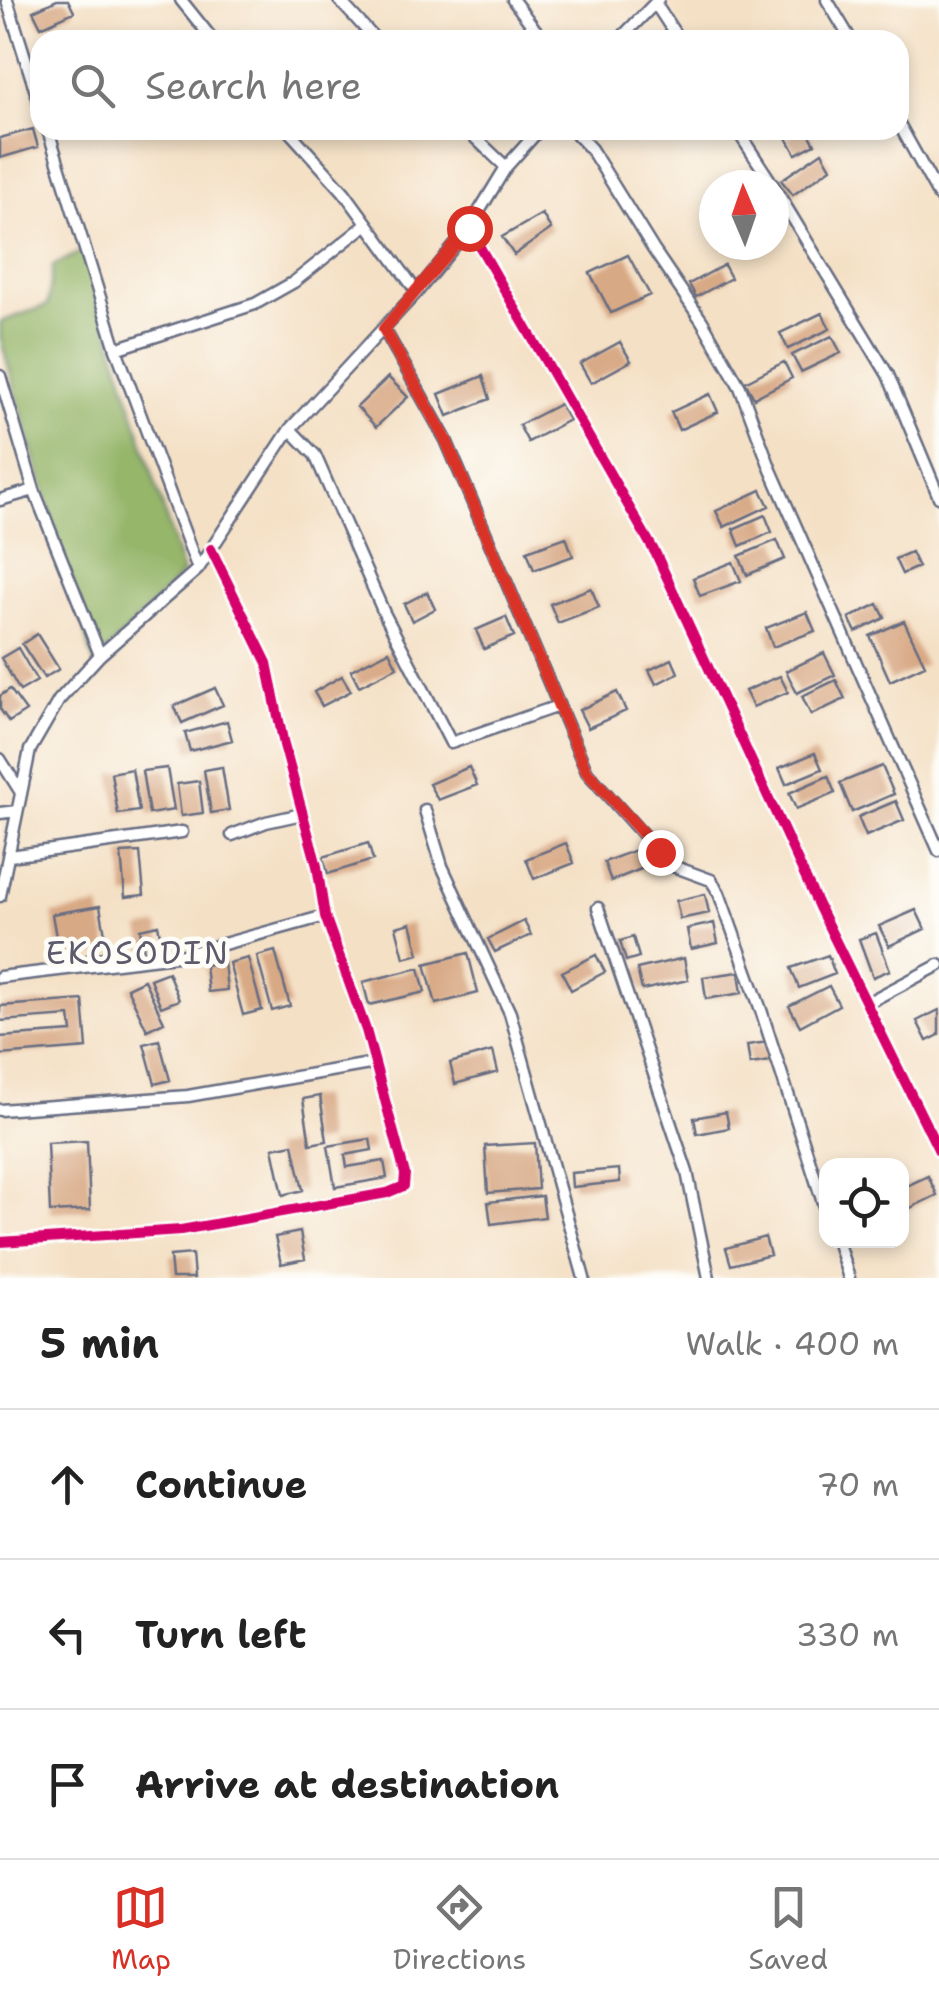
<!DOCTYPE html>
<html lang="en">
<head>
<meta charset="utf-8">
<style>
	:root { --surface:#fff; --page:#f2f2f2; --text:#222; --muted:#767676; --line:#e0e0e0; --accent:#d93025 }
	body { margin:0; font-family:"Shantell Sans",sans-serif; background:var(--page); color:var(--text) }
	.controls { position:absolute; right:30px; bottom:30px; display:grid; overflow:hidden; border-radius:20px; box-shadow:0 5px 15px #0003 }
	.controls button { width:90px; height:90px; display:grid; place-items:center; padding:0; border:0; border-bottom:2px solid var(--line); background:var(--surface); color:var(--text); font:50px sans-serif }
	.compass { position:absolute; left:699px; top:170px; width:90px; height:90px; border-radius:50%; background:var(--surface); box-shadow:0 5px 15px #0003; rotate:358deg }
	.stop { position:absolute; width:30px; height:30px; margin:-22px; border:8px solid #d93025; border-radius:50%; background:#fff }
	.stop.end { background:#d93025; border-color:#fff; box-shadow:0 2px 10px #0008 }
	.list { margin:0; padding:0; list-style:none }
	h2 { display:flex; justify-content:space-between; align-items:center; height:130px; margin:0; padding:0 40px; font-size:42px }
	h2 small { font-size:32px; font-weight:400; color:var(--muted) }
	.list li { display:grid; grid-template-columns:65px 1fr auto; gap:30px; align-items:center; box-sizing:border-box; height:150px; padding:0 40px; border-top:2px solid var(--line) }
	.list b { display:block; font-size:38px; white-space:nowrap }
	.list em { font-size:32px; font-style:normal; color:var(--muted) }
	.icon { flex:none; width:55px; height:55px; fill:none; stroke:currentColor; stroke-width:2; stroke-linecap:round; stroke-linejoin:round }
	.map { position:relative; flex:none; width:939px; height:1278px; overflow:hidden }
	.search { position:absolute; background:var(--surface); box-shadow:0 5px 15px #0003; left:30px; right:30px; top:30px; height:110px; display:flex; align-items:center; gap:25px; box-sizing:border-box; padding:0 35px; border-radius:30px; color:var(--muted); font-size:38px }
	.sheet { height:580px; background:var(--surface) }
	nav { display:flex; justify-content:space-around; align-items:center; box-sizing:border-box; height:140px; border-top:2px solid var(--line); background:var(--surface); font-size:28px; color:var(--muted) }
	nav a { display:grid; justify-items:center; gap:5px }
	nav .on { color:var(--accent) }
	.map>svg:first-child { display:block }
</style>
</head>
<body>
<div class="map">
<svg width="939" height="1278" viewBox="0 0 939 1278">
	<rect width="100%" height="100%" fill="#fdfcf7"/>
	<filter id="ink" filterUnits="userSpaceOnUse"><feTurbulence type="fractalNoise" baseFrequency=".01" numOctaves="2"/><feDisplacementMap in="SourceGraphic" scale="20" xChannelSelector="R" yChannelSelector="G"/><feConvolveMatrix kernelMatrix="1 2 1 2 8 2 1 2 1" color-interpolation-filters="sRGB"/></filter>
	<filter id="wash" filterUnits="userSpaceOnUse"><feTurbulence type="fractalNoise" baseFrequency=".0048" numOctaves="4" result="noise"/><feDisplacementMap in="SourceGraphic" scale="40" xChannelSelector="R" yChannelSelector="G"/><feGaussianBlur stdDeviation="2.25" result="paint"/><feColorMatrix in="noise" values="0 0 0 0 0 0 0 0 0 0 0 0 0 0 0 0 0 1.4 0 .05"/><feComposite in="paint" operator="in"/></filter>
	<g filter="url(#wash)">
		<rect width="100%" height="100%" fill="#f4e0c5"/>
		<!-- forest -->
		<path fill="#96b66a" stroke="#587264" stroke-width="2.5" d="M84 250 183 573 94 664 0 337V322L48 305 53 266Z"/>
		<g id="blocks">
			<!-- building -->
			<path fill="#d8a985" d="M57 0H68L74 12 41 27 33 11Z
				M33 129 38 147 0 158V138Z
				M801 130H807L815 144 796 154 787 138Z
				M822 152 831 168 793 195 781 180Z
				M542 214 551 229 514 255 502 237Z
				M628 255 650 295 611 313 590 273Z
				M724 265 731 278 696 297 689 284Z
				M822 313 830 329 788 349 780 333Z
				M832 336 841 353 801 372 792 355Z
				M620 342 631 361 591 383 580 364Z
				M784 362 792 378 754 398 745 382Z
				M483 376 490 399 448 416 439 394Z
				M388 377 408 397 376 427 357 407Z
				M710 394 718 412 679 430 671 412Z
				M560 404 569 420 528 442 519 425Z
				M761 490 769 506 724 527 716 511Z
				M765 515 772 532 740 546 733 529Z
				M566 537 573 556 534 570 527 551Z
				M777 540 785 559 747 575 739 556Z
				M911 552 918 567 902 574 895 559Z
				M733 562 741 581 700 596 693 578Z
				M591 588 599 607 558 623 550 604Z
				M427 592 435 609 412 621 404 604Z
				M878 604 885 618 856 632 849 618Z
				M807 612 815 631 773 647 766 628Z
				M506 617 514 636 484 649 476 630Z
				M904 621 925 665 890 681 870 636Z
				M37 634 59 669 44 678 22 644Z
				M18 648 37 681 20 691 1 658Z
				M389 651 397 667 359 686 351 670Z
				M824 653 835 675 797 693 786 671Z
				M672 659 678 673 656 684 649 670Z
				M342 676 351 691 322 706 314 692Z
				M780 676 788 692 753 707 745 691Z
				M836 680 845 699 811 715 802 696Z
				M215 688 223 705 182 723 174 706Z
				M10 689 26 711 9 722 0 709V696Z
				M617 692 626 711 588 728 579 710Z
				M227 721 232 740 190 751 185 733Z
				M815 753 822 769 786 784 779 768Z
				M882 766 894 794 852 812 840 783Z
				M222 767 229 810 211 813 204 770Z
				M469 767 477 785 438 800 429 784Z
				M167 768 174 810 149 814 142 771Z
				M132 769 139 811 118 814 111 773Z
				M828 776 835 793 796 809 789 793Z
				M199 781 203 813 181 816 177 784Z
				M896 801 904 820 866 836 858 817Z
				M368 843 373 860 328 874 323 857Z
				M566 843 574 863 534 879 526 859Z
				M638 849 646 867 611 881 604 862Z
				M140 852 144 895 125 897 121 853Z
				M705 894 709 913 680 919 676 901Z
				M100 906 108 951 60 960 52 914Z
				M916 910 925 929 889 946 879 926Z
				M524 921 531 935 495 952 488 939Z
				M411 923 419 954 404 958 396 927Z
				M714 923 718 943 691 949 687 929Z
				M158 925 163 948 144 952 140 929Z
				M876 933 890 970 873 977 859 939Z
				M633 937 639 957 626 961 620 941Z
				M275 951 290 1006 272 1011 257 956Z
				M468 953 478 993 436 1004 425 964Z
				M596 955 605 972 571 990 562 972Z
				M828 955 835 974 799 988 791 968Z
				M248 958 262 1010 243 1015 229 963Z
				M684 958 688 980 642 990 637 969Z
				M224 962 227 990 208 992 205 965Z
				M419 968 425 992 369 1005 363 982Z
				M168 972 179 1000 161 1007 150 979Z
				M739 972 742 993 706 999 703 977Z
				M144 980 164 1022 147 1030 127 988Z
				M829 986 839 1005 800 1026 789 1006Z
				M83 1000 87 1048 0 1055V1037L72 1032 70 1016 0 1021V1006Z
				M939 1010V1035L927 1041 917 1021Z
				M159 1040 170 1080 155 1084 144 1044Z
				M768 1042 771 1061 750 1064 747 1045Z
				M493 1051 498 1072 455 1084 450 1063Z
				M320 1096 327 1141 310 1144 303 1099Z
				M726 1112 729 1128 697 1134 694 1118Z
				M370 1139 372 1150 345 1155 347 1167 384 1161 387 1178 335 1187 328 1146Z
				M87 1141 90 1210 50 1212 47 1143Z
				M535 1143 538 1189 488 1193 485 1146Z
				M293 1144 303 1190 283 1195 273 1148Z
				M619 1169 620 1182 572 1187 571 1173Z
				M928 1176 937 1195 902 1212V1188Z
				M542 1196 545 1217 491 1224 488 1202Z
				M300 1232 305 1259 281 1264 275 1237Z
				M765 1237 770 1255 731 1265 726 1248Z
				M192 1254 194 1278H172L170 1256Z"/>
		</g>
	</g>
	<g filter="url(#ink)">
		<use href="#blocks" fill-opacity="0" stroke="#676d82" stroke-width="2.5"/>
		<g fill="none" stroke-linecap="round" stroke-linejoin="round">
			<defs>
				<path id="street" d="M7 0 40 105
					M181 0 213 40
					M339 0 376 40
					M513 0 543 40
					M827 0 851 40
					M655 3 679 40
					M619 40 658 0
					M899 124 939 196
					M48 130 116 349 198 569
					M288 130 344 192 417 292
					M467 130 506 167
					M573 130 591 149 653 249 702 321 740 387 771 470 939 851
					M737 130 773 185
					M774 187 888 375 939 497
					M469 228 656 554 819 907 939 1151
					M384 329 446 440 587 772 670 865 711 880 719 893 761 1010 826 1212
					M116 349 255 304 294 282 367 224
					M0 376 34 490 100 655
					M290 429 315 455 384 613 451 743 558 706
					M0 500 34 490
					M0 759 20 791
					M425 810 442 866 510 1013 584 1278
					M0 813 17 811
					M232 835 266 822 302 814
					M10 856 182 832
					M0 896 30 750 59 700 100 655 198 569 290 429 417 292 469 228 506 167 539 130
					M598 908 687 1172 709 1278
					M0 977 184 955 325 916
					M867 1003 939 965
					M0 1110 188 1096 375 1063
					M837 1240 849 1278
					M0 1242 181 1230 387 1193 404 1186 405 1174 366 1030 325 916 317 866 284 745 267 663 211 549"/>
			</defs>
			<!-- street casing -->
			<use href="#street" stroke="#676d82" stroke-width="15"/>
			<!-- street -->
			<use href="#street" stroke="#fff" stroke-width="10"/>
			<defs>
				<path id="cycleway" d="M469 228 656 554 819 907 939 1151
					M0 1242 181 1230 387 1193 404 1186 405 1174 366 1030 325 916 317 866 284 745 267 663 211 549"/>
			</defs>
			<!-- cycleway casing -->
			<use href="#cycleway" stroke="#fdfcf7" stroke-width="16"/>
			<!-- cycleway -->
			<use href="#cycleway" stroke="#d6006c" stroke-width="10"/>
		</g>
	</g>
	<g fill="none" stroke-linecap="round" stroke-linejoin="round" filter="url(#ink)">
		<!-- route -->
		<path stroke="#d93025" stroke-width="12" d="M469 228 384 329 446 440 587 772 660 852"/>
	</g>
	<g text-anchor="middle" stroke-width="9" stroke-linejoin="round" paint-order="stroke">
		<!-- quarter labels -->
		<g font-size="32" letter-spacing="2.5" fill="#5d5a6c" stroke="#fdfcf7">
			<text x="138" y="964">EKOSODIN</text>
		</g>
	</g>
</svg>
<div class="controls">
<button><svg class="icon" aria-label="locate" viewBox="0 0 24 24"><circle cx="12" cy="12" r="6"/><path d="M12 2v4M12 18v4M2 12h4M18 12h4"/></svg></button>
</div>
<svg class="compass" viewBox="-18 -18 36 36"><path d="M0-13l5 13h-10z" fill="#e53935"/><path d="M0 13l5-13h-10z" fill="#767676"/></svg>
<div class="stop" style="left:469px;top:228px"></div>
<div class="stop end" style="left:660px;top:852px"></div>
<div class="search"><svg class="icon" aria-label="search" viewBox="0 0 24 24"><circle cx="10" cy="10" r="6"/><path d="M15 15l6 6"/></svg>Search here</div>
</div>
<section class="sheet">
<h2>5 min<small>Walk · 400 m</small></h2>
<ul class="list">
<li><svg class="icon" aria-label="ahead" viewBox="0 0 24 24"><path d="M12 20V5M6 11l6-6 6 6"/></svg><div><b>Continue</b></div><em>70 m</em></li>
<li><svg class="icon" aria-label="left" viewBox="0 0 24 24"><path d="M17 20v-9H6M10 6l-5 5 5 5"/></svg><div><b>Turn left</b></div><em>330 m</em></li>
<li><svg class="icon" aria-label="arrive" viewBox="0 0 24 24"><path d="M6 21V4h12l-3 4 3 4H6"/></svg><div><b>Arrive at destination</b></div></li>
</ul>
</section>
<nav>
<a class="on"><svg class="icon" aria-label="map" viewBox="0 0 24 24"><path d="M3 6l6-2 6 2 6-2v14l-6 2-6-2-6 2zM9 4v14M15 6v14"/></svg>Map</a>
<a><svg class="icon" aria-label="directions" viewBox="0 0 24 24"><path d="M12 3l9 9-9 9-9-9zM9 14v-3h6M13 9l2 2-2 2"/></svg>Directions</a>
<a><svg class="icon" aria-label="saved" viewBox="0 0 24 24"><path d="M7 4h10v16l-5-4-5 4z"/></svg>Saved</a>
</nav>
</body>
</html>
